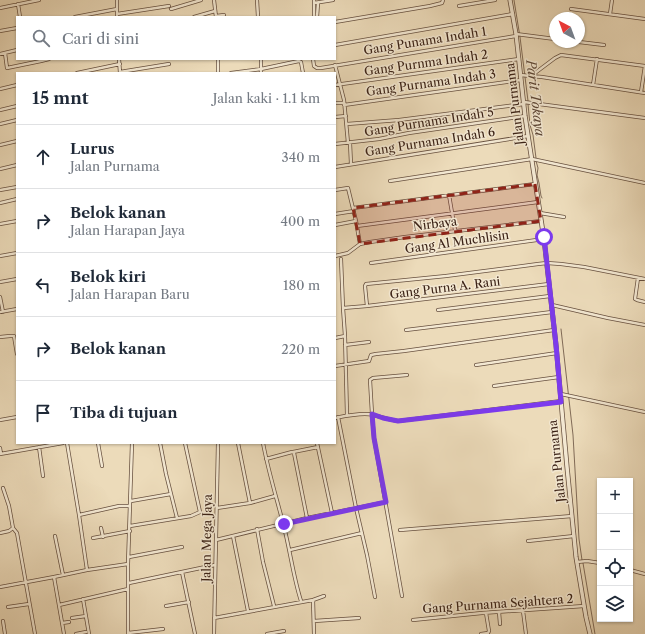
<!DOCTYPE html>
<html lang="id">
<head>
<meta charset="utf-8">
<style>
	:root { --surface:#fff; --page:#f2f2f3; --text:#1f2937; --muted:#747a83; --line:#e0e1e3 }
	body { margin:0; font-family:"Libre Caslon Text",serif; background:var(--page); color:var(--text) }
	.controls { position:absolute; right:12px; bottom:12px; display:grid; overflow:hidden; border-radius:0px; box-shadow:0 1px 3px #0004 }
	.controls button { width:36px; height:36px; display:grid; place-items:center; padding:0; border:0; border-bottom:1px solid var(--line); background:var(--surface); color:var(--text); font:20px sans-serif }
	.compass { position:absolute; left:549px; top:12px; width:36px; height:36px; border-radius:50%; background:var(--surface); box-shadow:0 1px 3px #0004; rotate:319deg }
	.stop { position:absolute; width:12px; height:12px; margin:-9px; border:3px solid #7c3aed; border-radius:50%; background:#fff }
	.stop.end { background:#7c3aed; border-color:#fff; box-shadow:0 1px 4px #0008 }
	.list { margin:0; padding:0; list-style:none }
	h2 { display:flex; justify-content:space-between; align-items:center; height:52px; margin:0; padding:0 16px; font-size:17px }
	h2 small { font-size:13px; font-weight:400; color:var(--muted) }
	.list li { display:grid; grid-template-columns:26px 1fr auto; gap:12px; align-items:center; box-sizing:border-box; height:64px; padding:0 16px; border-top:1px solid var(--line) }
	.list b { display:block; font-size:15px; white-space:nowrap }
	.list p { margin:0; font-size:13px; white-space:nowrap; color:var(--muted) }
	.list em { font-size:13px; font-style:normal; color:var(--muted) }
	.icon { flex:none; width:22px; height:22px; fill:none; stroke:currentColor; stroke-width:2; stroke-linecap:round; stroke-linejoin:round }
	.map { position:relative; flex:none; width:645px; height:634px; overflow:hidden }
	.search { position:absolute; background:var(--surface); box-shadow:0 1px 3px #0004; left:16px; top:16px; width:320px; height:44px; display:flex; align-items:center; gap:10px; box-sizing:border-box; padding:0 14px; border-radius:0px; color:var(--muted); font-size:15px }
	.panel { position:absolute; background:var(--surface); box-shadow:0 1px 3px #0004; left:16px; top:72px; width:320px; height:372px; border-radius:0px }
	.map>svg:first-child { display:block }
</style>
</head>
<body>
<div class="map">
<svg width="645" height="634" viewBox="0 0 645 634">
	<rect width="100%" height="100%" fill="#ecdbba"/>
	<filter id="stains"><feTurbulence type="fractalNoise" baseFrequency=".005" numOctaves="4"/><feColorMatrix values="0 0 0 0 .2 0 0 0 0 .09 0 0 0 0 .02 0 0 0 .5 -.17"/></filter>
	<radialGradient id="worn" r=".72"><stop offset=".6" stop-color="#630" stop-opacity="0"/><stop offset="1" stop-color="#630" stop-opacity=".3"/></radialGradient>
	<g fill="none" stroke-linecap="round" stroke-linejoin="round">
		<!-- stream -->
		<path stroke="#816b57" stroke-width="1" d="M514 0 520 37 528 101
			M528 104 530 125 533 135 536 158
			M536 161 538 168 537 175 539 183 541 196 542 198
			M561 329 573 435 579 539 582 560
			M583 563 595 634"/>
		<defs>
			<path id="minor" d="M117 0V17
				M214 0 216 17
				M257 0 258 17
				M314 3 333 0
				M18 4 20 17
				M459 6 495 0
				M0 8 39 0
				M171 9 201 0
				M571 9 645 19
				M117 14 169 6
				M610 14 612 0
				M216 16 224 15
				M75 17 117 9
				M194 17 215 11
				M314 17V0
				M317 17 318 3
				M335 22 430 6 442 3 443 0
				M0 31 17 28
				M516 34 555 39
				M579 42 604 45
				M335 45 513 14
				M5 53 7 68 41 61
				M0 54 17 50
				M119 59 120 73
				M218 59V73
				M261 59V73
				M313 59 314 66 317 68H321L516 36
				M40 60 41 61 49 59
				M335 65 344 100 348 143
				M120 72 169 64
				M77 73 120 64
				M231 73 261 69 299 61 301 62 303 73
				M520 75 542 77 645 93
				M531 76 555 58 561 55 645 66
				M335 85 519 59
				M593 85 597 59
				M0 89 17 85
				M641 92 645 66
				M524 102 645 118
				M335 103H344
				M344 105 521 80
				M0 110 17 106
				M335 117 346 116
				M0 124 17 120
				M347 124 399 120 524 104
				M350 143 351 164
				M335 144 379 139 409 133 525 116
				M0 145 17 141
				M335 167 528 136
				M0 169 17 165
				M390 181 532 159 645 183
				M0 190 17 187
				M335 190 348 188 356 221
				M449 195 455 230
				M0 203 17 199
				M353 208 535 184
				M540 213 564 217
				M335 214 354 211
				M0 224 17 221
				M335 225 356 221 360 244
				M357 226 538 202
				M0 256 17 253
				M335 256 348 253 360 244 370 242 405 237 541 221
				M341 259 343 308 345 336 347 415
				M371 263 544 239
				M638 278 635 299 637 300 645 302
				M0 282 17 279
				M0 297 3 312
				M552 305 608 318 645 325
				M367 306 365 286 366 284 446 276 538 264 547 263 561 264 584 267 645 279
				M343 308 367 306 549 284
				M438 310 550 296
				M0 312 17 309
				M406 330 552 312
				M0 337 10 336H14L17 354
				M335 338 345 336
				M345 345 369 342
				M476 365 557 353
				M335 366 369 361 371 355 376 354 404 351 554 330
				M494 386 559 377
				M561 394 645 412
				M338 417 356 508 367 555 375 597
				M335 418C345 416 364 412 373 415 382 417 389 420 398 421L561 401
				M0 420 17 417
				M67 443 79 515 87 570
				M98 443 102 466
				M160 443 166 474 177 518
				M238 443 250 503
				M263 443C268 470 276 496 283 523 290 549 293 576 301 601
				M317 443 332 513
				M39 447 43 476
				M0 448 1 454
				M293 452 318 447
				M0 454 63 443
				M266 459 292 452 294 453 307 518
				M131 501 171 494
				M217 508 250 503 275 496
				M79 515 119 506H130
				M130 526 191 516 200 512 185 443
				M13 528 17 533 35 634
				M101 528 103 537
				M257 529 263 562 274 606
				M400 530 572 516
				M0 533 9 531 13 528 9 506 3 488
				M55 536 63 575
				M233 536 248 611
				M93 538 130 531
				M216 540 307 518 386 502
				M528 541 574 536
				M290 550 362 533
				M129 557 182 547
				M577 562 587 561 600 563
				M630 570 645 574
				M182 572 195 634
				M54 577 64 634
				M129 583 215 565
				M0 587 54 577 87 570 128 564
				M402 596 374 438 372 414 370 380 373 378 407 375
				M83 599 89 634
				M313 600 314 634
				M59 605 128 589
				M166 606 189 602
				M8 607 29 604
				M523 611 526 634
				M499 612 500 624
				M72 618 86 616
				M214 618 313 600 324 596
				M413 620 482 613 584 606
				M3 621 5 634
				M314 621 359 618
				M62 623 69 622
				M128 633 163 629
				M76 634 86 632
				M128 634V564L132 443
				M214 634 218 443
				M267 634 284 631
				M481 634 488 633 489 631 486 613"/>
			<path id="tertiary" d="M510 0 516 34 525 116 544 239 556 345 567 467 576 557 586 617 590 634"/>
		</defs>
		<!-- minor casing -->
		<use href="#minor" stroke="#67503f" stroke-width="4"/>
		<!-- tertiary casing -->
		<use href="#tertiary" stroke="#67503f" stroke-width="5"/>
		<!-- minor -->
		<use href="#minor" stroke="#f3e8d2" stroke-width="2.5"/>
		<!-- tertiary -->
		<use href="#tertiary" stroke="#f3e8d2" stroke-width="3.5"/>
	</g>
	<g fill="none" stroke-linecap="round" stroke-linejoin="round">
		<!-- route -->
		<path stroke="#7c3aed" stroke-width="5" d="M284 524 386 502 374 438 372 414 383 418 398 421 561 402 556 345 544 237"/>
	</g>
	<!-- marked area -->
	<path fill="#8f2418" fill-opacity="0.2" stroke="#8f2418" stroke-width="3" stroke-dasharray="8 5" stroke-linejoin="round" d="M535 184 541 221 360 244 353 208Z"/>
	<g text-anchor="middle" stroke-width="3" stroke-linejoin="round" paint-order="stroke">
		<!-- street labels -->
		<g font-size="12" fill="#3b2216" stroke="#f3e8d2">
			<text transform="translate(425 41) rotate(-9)" y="4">Gang Punama Indah 1</text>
			<text transform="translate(426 63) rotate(-8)" y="4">Gang Purnma Indah 2</text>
			<text transform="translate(431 83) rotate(-8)" y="4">Gang Purnama Indah 3</text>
			<text transform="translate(515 104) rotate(-97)" y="4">Jalan Purnama</text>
			<text transform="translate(429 122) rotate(-9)" y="4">Gang Purnama Indah 5</text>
			<text transform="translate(430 142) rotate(-9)" y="4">Gang Purnama Indah 6</text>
			<text transform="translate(435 224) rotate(-7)" y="4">Nirbaya</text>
			<text transform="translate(457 242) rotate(-8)" y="4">Gang Al Muchlisin</text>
			<text transform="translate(445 288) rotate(-7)" y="4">Gang Purna A. Rani</text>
			<text transform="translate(557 461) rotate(-96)" y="4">Jalan Purnama</text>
			<text transform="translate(207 538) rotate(-89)" y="4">Jalan Mega Jaya</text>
			<text transform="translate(498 604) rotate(-4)" y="4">Gang Purnama Sejahtera 2</text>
		</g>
		<!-- water labels -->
		<g font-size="13" font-style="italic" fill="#5e4736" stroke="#f3e8d2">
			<text transform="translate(536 98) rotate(83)" y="5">Parit Tokaya</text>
		</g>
	</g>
	<rect width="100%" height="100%" filter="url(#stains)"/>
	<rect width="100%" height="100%" fill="url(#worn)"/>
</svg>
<div class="controls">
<button>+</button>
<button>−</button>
<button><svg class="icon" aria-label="locate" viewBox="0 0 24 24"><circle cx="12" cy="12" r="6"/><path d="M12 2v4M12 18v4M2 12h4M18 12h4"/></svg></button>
<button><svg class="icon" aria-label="layers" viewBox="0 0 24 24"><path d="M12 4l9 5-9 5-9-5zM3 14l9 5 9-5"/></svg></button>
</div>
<svg class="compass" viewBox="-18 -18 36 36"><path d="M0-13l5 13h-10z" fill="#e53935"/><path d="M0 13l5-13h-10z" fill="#747a83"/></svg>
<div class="stop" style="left:544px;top:237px"></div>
<div class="stop end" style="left:284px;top:524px"></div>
<div class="search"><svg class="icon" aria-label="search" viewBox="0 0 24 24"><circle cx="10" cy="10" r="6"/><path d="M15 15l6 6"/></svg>Cari di sini</div>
<section class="panel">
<h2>15 mnt<small>Jalan kaki · 1.1 km</small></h2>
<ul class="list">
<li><svg class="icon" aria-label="ahead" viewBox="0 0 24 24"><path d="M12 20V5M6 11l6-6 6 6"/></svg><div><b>Lurus</b><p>Jalan Purnama</p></div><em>340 m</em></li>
<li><svg class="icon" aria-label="right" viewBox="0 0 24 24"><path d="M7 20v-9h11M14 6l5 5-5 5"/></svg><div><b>Belok kanan</b><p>Jalan Harapan Jaya</p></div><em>400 m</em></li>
<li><svg class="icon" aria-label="left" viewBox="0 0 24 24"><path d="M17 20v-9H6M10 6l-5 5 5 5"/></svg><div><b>Belok kiri</b><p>Jalan Harapan Baru</p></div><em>180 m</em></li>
<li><svg class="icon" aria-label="right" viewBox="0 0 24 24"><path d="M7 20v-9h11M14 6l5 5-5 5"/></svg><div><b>Belok kanan</b></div><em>220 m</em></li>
<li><svg class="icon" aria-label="arrive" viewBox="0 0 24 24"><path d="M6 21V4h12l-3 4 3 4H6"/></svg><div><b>Tiba di tujuan</b></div></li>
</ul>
</section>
</div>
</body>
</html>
